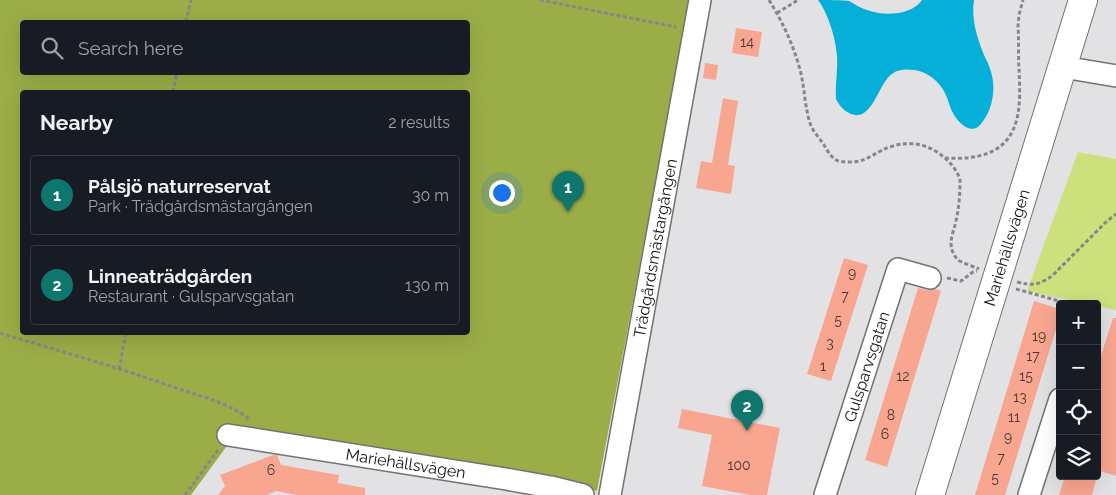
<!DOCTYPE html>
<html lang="en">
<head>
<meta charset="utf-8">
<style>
	:root { --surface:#171b24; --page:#242831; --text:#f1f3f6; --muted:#9ea1a6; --line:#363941; --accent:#0f766e }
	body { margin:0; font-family:Raleway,sans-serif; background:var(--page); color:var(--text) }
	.controls { position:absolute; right:15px; bottom:15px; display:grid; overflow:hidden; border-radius:5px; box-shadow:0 5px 20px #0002 }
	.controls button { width:45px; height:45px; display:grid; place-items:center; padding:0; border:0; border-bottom:1px solid var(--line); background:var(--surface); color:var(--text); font:25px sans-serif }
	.you { position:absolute; left:501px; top:192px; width:18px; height:18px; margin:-12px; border:4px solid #fff; border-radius:50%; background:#1a73e8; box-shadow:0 0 0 8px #1a73e833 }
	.badge { display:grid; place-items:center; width:32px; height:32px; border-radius:50%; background:var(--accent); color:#fff; font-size:16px; font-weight:700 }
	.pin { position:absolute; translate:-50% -41px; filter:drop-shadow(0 1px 2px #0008) }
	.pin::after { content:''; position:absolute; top:26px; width:18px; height:15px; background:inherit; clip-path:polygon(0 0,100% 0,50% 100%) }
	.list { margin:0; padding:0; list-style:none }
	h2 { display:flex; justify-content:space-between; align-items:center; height:65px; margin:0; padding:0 20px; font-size:21px }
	h2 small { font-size:16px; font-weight:400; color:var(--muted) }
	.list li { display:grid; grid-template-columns:32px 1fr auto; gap:15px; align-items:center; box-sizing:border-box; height:80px; margin:0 10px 10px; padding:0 10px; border:1px solid var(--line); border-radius:5px }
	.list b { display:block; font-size:19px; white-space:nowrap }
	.list p { margin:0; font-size:16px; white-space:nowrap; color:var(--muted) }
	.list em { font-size:16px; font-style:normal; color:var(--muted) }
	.icon { flex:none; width:28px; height:28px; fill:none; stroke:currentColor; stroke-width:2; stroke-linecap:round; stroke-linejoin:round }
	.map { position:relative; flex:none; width:1116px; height:495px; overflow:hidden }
	.search { position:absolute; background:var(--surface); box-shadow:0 5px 20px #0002; left:20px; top:20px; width:450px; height:55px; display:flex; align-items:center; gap:12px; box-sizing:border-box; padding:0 18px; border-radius:5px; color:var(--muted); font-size:19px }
	.panel { position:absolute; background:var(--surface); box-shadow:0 5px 20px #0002; left:20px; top:90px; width:450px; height:245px; border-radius:5px }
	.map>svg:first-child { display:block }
</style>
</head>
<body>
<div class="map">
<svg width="1116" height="495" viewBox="0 0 1116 495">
	<rect width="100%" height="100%" fill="#e2e2e5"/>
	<!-- green -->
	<path fill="#cce07c" d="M1078 152 1116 159V310L1097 306V304H1087L1027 291Z"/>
	<!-- forest -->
	<path fill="#9bad47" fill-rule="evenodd" d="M0 0H690L597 491 520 475 237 432 191 495H0ZM22 22H468V72H22ZM22 92H468V332H22Z"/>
	<!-- water -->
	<path fill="#06afd8" d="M818 0C825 0 843 0 849 1 855 4 860 8 867 10 883 16 911 16 922 0H974C971 19 977 38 984 55 986 60 989 64 990 69 997 87 993 112 979 126 970 134 959 123 954 115 949 107 948 96 942 88 936 79 925 71 914 70 906 69 898 69 892 74 878 83 872 125 849 113 843 110 839 105 836 99 835 85 838 70 837 56 836 39 828 13 818 0Z"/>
	<!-- building -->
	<path fill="#f9a691" d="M736 28 762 32 758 57 732 53Z
		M705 63 718 65 716 80 703 78Z
		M723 98 738 101 728 165 735 166 731 194 696 188 701 161 712 163Z
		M844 258 868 265 831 381 807 374Z
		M918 288 927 290 935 289 941 291 887 467 865 460Z
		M1034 301 1060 309V316L1005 495H975Z
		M1113 318H1116V476L1097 470V368Z
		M682 409 780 428 767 495H750L702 486 712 435 678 428Z
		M273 455H277L281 465 339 475 338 483 365 488V495H296L276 491 267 495H218L225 486 220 475Z
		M1065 476H1097L1092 495H1059Z"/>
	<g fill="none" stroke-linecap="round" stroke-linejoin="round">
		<defs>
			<g id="street">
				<path d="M1063 67 1116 76"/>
				<path id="s1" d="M228 435 506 479 551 487 583 495"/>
				<path id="s2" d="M610 495 700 0"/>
				<path id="s3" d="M825 495 898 269 930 278"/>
				<path d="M1029 495 1060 399"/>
			</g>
			<g id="secondary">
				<path id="s4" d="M930 495 1083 0"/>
			</g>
		</defs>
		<!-- street casing -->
		<use href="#street" stroke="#727274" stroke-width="24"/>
		<!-- secondary casing -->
		<use href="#secondary" stroke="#727274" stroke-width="30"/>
		<!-- path -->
		<path stroke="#878789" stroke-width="3" stroke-dasharray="4 2.5" stroke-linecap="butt" d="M540 0 676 27
			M769 0C782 21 792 42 799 66 805 85 804 107 811 126 814 132 820 139 824 145 827 150 830 156 836 160 840 162 845 162 851 162 868 162 877 150 893 146 910 141 926 144 940 154 949 161 957 169 960 180 960 194 959 208 956 221 953 235 946 245 957 259 961 263 973 266 979 269
			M777 13 798 0
			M186 22 191 0
			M173 92 177 72
			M945 158C963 159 983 158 998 148 1023 131 1020 95 1019 69 1018 55 1019 40 1018 26L1019 15 1023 0
			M947 278 961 281 973 272 977 271
			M1017 282C1032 286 1040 285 1053 275L1106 222 1116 214
			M1016 289 1070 304
			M0 333C60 351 120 368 179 389 203 397 229 403 249 419
			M119 369 126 332
			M185 495 218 450"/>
		<!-- street -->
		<use href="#street" stroke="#fff" stroke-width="21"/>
		<!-- secondary -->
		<use href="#secondary" stroke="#fff" stroke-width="28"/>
	</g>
	<g text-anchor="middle" stroke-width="4.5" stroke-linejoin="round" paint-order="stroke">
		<!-- number labels -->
		<g font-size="14" fill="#4c3833">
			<text x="747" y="47">14</text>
			<text x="852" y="278">9</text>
			<text x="845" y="301">7</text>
			<text x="838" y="325">5</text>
			<text x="1039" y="341">19</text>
			<text x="830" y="348">3</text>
			<text x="1033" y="361">17</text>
			<text x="823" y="371">1</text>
			<text x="903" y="381">12</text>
			<text x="1026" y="381">15</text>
			<text x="1020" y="402">13</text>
			<text x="891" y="420">8</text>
			<text x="1014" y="422">11</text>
			<text x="885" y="439">6</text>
			<text x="1008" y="442">9</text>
			<text x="1001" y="463">7</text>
			<text x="739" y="470">100</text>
			<text x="271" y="475">6</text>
			<text x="995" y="483">5</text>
		</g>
		<!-- street labels -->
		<g font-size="16" fill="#131314" stroke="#e2e2e5">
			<text dy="6" stroke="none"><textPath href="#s2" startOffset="251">Trädgårdsmästargången</textPath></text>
			<text dy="6" stroke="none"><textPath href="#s4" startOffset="259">Mariehällsvägen</textPath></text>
			<text dy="6" stroke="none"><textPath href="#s3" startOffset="135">Gulsparvsgatan</textPath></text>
			<text dy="6" stroke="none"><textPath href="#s1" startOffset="180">Mariehällsvägen</textPath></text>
		</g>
	</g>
</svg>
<div class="controls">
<button>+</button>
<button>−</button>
<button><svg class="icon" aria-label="locate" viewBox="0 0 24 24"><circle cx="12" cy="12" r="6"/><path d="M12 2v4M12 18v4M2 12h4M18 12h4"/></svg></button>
<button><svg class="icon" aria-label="layers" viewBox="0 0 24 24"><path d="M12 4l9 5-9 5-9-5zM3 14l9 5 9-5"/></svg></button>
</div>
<div class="you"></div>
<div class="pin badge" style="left:568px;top:212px">1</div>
<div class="pin badge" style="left:747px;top:431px">2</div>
<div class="search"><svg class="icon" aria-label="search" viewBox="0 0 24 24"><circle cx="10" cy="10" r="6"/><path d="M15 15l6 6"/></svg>Search here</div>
<section class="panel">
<h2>Nearby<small>2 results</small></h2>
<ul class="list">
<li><span class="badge">1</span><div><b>Pålsjö naturreservat</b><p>Park · Trädgårdsmästargången</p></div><em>30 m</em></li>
<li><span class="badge">2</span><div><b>Linneaträdgården</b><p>Restaurant · Gulsparvsgatan</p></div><em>130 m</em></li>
</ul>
</section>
</div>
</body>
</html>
